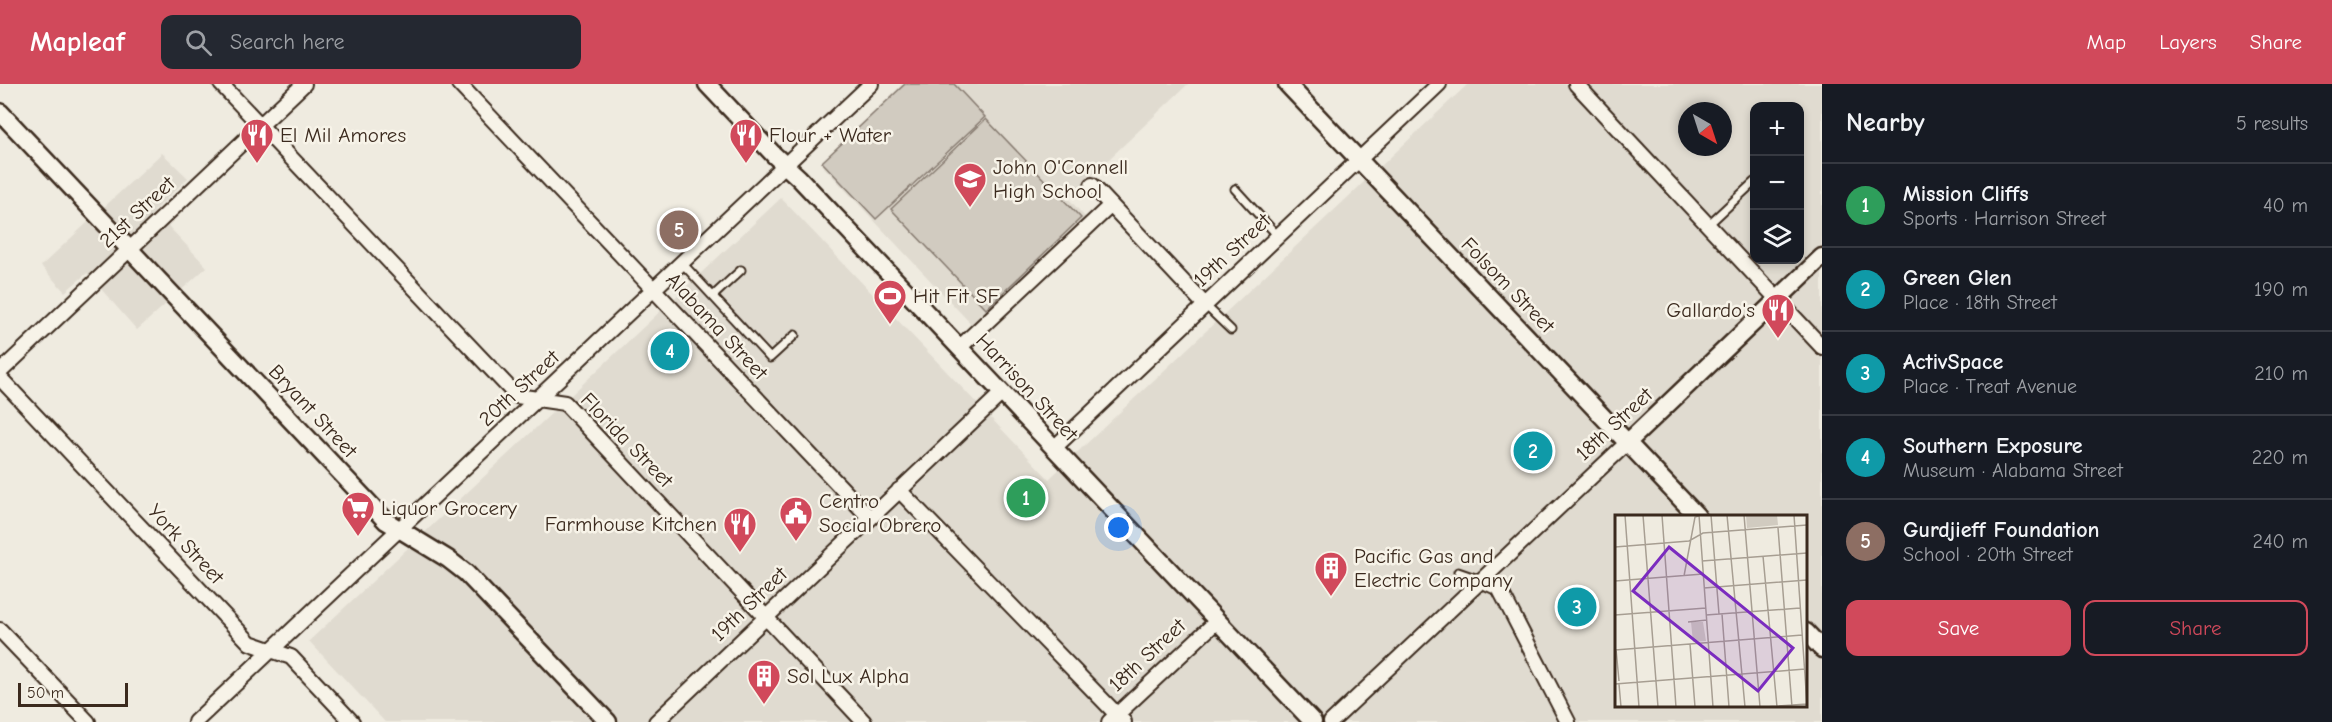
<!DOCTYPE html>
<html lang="en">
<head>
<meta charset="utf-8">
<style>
	:root { --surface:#171b24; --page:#242831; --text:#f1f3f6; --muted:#9ea1a6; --line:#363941; --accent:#d1495b }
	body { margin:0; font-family:"Comic Neue",sans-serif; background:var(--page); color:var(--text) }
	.controls { position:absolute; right:18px; top:18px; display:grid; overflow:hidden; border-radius:12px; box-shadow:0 3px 9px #0003 }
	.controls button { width:54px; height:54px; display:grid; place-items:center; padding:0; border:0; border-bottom:2px solid var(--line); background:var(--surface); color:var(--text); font:30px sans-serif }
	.compass { position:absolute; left:1678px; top:18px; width:54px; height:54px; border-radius:50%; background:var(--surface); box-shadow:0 3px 9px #0003; rotate:141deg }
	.scale { position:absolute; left:18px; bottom:15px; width:110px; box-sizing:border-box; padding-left:6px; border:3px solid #3b2a1e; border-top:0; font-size:16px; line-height:21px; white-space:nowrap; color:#3b2a1e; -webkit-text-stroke:4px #f7f3e8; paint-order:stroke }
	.you { position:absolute; left:1119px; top:444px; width:21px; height:21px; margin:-15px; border:4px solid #fff; border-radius:50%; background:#1a73e8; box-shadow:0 0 0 9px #1a73e833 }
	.badge { display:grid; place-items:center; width:39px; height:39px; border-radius:50%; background:var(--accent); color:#fff; font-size:20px; font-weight:700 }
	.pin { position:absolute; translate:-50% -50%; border:3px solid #fff; box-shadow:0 2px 6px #0006 }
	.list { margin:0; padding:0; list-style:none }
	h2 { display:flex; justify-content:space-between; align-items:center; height:78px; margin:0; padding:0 24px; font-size:26px }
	h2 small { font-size:20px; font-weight:400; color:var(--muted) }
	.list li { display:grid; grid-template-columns:39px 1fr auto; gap:18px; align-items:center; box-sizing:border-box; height:84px; padding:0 24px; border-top:2px solid var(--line) }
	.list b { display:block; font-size:22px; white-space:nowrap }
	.list p { margin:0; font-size:20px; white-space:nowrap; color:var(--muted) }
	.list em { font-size:20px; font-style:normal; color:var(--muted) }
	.actions { display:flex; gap:12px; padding:18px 24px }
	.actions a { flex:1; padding:14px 0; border:2px solid var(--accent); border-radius:12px; text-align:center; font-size:21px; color:var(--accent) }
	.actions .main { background:var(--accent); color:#fff }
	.icon { flex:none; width:33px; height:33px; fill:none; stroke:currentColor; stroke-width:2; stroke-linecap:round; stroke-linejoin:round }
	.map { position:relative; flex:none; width:1822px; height:638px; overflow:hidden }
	header { display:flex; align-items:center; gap:36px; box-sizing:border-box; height:84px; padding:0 30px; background:var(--accent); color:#fff }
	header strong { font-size:28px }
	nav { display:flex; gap:33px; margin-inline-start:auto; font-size:21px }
	.search { width:420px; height:54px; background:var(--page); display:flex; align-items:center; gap:15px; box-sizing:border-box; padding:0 21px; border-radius:12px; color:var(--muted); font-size:22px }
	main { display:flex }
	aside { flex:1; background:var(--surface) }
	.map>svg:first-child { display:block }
</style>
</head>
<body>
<header>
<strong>Mapleaf</strong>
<div class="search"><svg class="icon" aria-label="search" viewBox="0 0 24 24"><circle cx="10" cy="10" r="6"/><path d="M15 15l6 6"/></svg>Search here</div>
<nav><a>Map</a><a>Layers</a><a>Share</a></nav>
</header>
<main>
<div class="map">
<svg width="1822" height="638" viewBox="0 0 1822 638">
	<rect width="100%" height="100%" fill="#efebe0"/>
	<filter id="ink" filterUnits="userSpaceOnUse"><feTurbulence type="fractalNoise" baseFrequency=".0167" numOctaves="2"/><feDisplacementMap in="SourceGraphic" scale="12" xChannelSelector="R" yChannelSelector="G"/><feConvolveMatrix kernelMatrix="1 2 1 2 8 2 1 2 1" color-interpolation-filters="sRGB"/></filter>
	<g filter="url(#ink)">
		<!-- built -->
		<path fill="#e0dbd0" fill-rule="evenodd" d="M903 0H1188L1068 114 1086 134 973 242 820 79Z
			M1468 0H1822V638H385L309 557 781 114 1049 395ZM1754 22H1800V176H1754ZM1687 27H1723V63H1687ZM1616 432H1806V622H1616Z
			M162 69 188 94 154 127 207 183 137 246 87 189 65 208 41 182Z"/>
		<!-- green -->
		<path fill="#d1cbc0" stroke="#867a6f" stroke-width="1.5" d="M905 0H954L985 33 876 135 822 78Z
			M986 35 1081 134 986 225 891 125Z"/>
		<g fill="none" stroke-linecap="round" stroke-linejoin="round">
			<defs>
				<path id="service" d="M1235 105 1278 152
					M1708 141 1754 98
					M682 179 770 274 795 251
					M713 212 741 186
					M1205 221 1231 246
					M1458 488 1481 496"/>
				<path id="minor" d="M221 0 514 309 517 312 565 319 864 638
					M459 0 870 434
					M1576 0 1822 263
					M1092 101 1205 221
					M959 264 1111 121
					M0 288 304 0
					M0 294 250 559 291 573 352 638
					M1054 364 1439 0
					M899 406 1124 638
					M1481 496 1499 504 1568 638
					M0 546 88 638
					M195 638 871 0
					M656 638 1002 309
					M1109 638 1217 537
					M1331 638 1627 359"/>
				<path id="tertiary" d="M707 0 774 71 799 94 1313 638
					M1287 0 1697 432
					M0 28 386 437 448 475 466 489 608 638
					M1627 359 1822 173
					M1806 548 1822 565"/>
			</defs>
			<!-- service casing -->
			<use href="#service" stroke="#3b2a1e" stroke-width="11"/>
			<!-- minor casing -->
			<use href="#minor" stroke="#3b2a1e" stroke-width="18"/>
			<!-- tertiary casing -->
			<use href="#tertiary" stroke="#3b2a1e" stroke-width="21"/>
			<!-- service -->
			<use href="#service" stroke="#f7f3e8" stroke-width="7"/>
			<!-- minor -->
			<use href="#minor" stroke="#f7f3e8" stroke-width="14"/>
			<!-- tertiary -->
			<use href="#tertiary" stroke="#f7f3e8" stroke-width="16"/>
		</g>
	</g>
	<!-- icons -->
	<defs>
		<symbol id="restaurant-pin" viewBox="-11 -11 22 30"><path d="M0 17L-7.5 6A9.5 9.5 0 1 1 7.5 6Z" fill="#d1495b" stroke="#f7f3e8"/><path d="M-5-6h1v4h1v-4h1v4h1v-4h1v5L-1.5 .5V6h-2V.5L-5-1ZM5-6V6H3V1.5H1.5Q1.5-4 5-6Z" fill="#fff"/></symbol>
		<symbol id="school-pin" viewBox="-11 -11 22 30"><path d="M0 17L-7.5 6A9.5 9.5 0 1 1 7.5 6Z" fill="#d1495b" stroke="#f7f3e8"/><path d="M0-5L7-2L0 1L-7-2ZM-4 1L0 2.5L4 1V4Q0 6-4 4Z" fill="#fff"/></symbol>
		<symbol id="stadium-pin" viewBox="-11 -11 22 30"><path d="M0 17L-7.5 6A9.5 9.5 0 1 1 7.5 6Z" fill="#d1495b" stroke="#f7f3e8"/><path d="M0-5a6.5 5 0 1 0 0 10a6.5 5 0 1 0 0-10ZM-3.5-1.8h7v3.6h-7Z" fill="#fff"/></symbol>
		<symbol id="supermarket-pin" viewBox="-11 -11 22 30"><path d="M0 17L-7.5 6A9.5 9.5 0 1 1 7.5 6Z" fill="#d1495b" stroke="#f7f3e8"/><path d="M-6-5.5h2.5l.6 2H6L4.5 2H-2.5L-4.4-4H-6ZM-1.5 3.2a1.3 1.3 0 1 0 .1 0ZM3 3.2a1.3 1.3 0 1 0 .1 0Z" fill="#fff"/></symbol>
		<symbol id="civic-pin" viewBox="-11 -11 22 30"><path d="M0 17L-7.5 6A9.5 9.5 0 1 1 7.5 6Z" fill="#d1495b" stroke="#f7f3e8"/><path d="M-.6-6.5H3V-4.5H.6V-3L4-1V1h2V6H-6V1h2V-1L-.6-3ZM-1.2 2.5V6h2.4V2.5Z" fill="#fff"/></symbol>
		<symbol id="building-pin" viewBox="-11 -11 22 30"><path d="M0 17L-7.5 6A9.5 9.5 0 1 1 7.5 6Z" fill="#d1495b" stroke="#f7f3e8"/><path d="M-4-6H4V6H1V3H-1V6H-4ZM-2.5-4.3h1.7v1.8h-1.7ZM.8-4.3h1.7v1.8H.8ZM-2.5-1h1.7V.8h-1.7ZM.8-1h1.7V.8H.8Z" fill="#fff"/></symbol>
	</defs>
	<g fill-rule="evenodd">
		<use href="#restaurant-pin" x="238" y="32" width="38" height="52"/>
		<use href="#restaurant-pin" x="727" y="32" width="38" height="52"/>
		<use href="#school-pin" x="951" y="76" width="38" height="52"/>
		<use href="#stadium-pin" x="871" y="193" width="38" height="52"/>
		<use href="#restaurant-pin" x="1759" y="207" width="38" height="52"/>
		<use href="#supermarket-pin" x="339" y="405" width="38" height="52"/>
		<use href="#civic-pin" x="777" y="410" width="38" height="52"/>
		<use href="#restaurant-pin" x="721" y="421" width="38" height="52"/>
		<use href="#building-pin" x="1312" y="465" width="38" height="52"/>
		<use href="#building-pin" x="745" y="573" width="38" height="52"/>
	</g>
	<g text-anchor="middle" stroke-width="5" stroke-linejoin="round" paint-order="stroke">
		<!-- poi labels -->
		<g font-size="21" fill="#3b2a1e" stroke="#f7f3e8" text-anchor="start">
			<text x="280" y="58">El Mil Amores</text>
			<text x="769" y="58">Flour + Water</text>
			<text x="993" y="90">John O'Connell<tspan x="993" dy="24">High School</tspan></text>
			<text x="913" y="219">Hit Fit SF</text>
			<text x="1755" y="233" text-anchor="end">Gallardo's</text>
			<text x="819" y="424">Centro<tspan x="819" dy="24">Social Obrero</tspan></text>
			<text x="381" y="431">Liquor Grocery</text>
			<text x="717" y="447" text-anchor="end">Farmhouse Kitchen</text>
			<text x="1354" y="479">Pacific Gas and<tspan x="1354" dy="24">Electric Company</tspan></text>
			<text x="787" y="599">Sol Lux Alpha</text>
		</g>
		<!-- street labels -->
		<g font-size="21" fill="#3b2a1e" stroke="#f7f3e8">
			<text transform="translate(137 128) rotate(-43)" y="7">21st Street</text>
			<text transform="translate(1232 166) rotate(-43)" y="7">19th Street</text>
			<text transform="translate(1508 201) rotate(46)" y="7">Folsom Street</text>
			<text transform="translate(717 242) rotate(47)" y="7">Alabama Street</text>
			<text transform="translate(1027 303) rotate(47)" y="7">Harrison Street</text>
			<text transform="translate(519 304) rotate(-43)" y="7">20th Street</text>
			<text transform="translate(313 327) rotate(47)" y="7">Bryant Street</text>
			<text transform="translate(1614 340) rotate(-43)" y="7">18th Street</text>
			<text transform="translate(627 356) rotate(46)" y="7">Florida Street</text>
			<text transform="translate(186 460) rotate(47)" y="7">York Street</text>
			<text transform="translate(749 520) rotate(-44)" y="7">19th Street</text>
			<text transform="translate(1147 571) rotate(-43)" y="7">18th Street</text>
		</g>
	</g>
	<!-- overview -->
	<g transform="translate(1615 431)">
		<rect width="192" height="192" fill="#efebe0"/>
		<path d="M131 0H162L163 10 132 13ZM76 107H88L91 126 78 127Z" fill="#d1cbc0"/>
		<path fill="none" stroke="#a79e92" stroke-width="1.5" d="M10 0 24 192M28 0 43 192M47 0 61 192M84 0 98 192M96 0 104 99M112 0 130 192M129 0 145 192M179 0 192 190M163 13 177 192M0 32 74 26 88 18 192 10M148 41 162 192M87 46 192 38M69 61 80 2 84 1M0 66 88 59M89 73 192 65M107 99 114 192M0 100 91 93M91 100 185 93M73 107 92 105M75 129 80 192M1 134 4 166M0 135 187 120M0 169 190 154M4 169 6 192M150 192 192 189"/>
		<path fill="#7b2cbf" fill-opacity="0.15" stroke="#7b2cbf" stroke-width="3" d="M54 32 178 133 143 176 18 76Z"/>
		<rect width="192" height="192" fill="none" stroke="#3b2a1e" stroke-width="3"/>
	</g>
</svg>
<div class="controls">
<button>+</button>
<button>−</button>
<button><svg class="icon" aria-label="layers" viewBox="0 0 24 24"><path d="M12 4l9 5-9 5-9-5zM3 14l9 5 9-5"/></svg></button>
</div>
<svg class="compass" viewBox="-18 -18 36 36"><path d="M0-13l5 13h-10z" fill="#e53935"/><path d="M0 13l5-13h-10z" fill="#9ea1a6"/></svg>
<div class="scale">50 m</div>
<div class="you"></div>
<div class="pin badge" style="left:1026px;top:414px;background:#2e9e5b">1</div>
<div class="pin badge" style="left:1533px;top:367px;background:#0f9aa8">2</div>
<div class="pin badge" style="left:1577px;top:523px;background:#0f9aa8">3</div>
<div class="pin badge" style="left:670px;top:267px;background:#0f9aa8">4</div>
<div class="pin badge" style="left:679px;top:146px;background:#8d6e63">5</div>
</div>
<aside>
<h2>Nearby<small>5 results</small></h2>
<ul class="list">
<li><span class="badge" style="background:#2e9e5b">1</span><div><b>Mission Cliffs</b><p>Sports · Harrison Street</p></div><em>40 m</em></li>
<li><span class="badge" style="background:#0f9aa8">2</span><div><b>Green Glen</b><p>Place · 18th Street</p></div><em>190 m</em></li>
<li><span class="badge" style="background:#0f9aa8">3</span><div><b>ActivSpace</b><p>Place · Treat Avenue</p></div><em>210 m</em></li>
<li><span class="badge" style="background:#0f9aa8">4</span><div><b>Southern Exposure</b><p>Museum · Alabama Street</p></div><em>220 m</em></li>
<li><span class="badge" style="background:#8d6e63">5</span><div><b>Gurdjieff Foundation</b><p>School · 20th Street</p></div><em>240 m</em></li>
</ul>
<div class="actions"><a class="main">Save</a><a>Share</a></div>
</aside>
</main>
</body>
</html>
